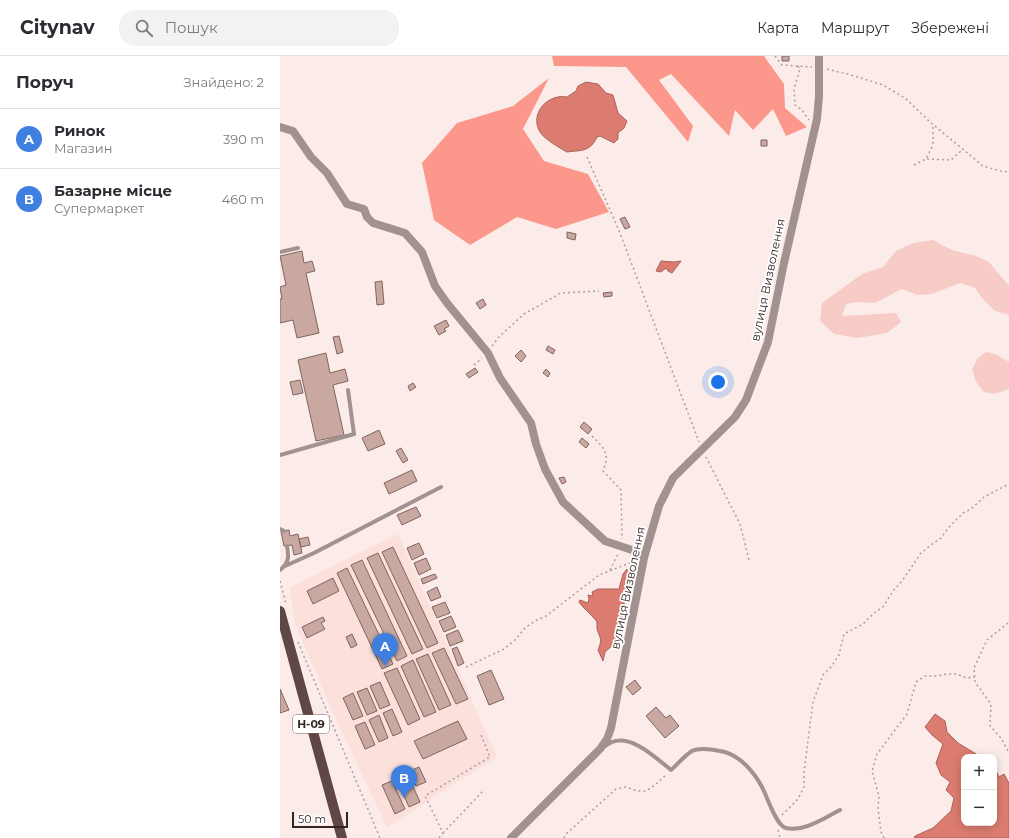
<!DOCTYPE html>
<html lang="uk">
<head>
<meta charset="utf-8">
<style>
	:root { --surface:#fff; --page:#f2f2f3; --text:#2b2b33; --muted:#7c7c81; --line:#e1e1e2; --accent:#111827 }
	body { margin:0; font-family:Montserrat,sans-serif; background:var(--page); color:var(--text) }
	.controls { position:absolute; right:12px; bottom:12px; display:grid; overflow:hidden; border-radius:8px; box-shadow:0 2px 10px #0003 }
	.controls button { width:36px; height:36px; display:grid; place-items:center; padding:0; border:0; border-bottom:1px solid var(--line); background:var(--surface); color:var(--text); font:20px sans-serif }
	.scale { position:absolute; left:12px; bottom:10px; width:56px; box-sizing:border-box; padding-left:4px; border:2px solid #322523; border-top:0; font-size:11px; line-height:14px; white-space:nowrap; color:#322523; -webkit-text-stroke:3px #fff; paint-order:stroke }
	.you { position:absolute; left:438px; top:326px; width:14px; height:14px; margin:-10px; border:3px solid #fff; border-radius:50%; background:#1a73e8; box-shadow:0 0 0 6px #1a73e833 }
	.badge { display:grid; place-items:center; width:26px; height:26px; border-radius:50%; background:var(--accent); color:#fff; font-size:13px; font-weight:700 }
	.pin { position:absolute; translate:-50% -33px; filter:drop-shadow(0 1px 2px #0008) }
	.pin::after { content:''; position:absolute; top:21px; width:14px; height:12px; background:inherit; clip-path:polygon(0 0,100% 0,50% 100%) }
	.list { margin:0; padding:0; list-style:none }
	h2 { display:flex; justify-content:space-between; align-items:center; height:52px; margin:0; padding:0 16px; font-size:17px }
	h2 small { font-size:13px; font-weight:400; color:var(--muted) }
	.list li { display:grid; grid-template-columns:26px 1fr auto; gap:12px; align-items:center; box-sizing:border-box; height:60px; padding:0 16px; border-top:1px solid var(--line) }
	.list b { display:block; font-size:15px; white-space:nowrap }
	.list p { margin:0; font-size:13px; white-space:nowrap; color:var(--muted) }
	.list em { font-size:13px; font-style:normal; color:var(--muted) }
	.icon { flex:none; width:22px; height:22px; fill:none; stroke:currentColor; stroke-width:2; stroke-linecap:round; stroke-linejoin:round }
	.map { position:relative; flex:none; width:729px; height:782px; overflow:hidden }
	header { display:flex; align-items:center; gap:24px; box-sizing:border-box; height:56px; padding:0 20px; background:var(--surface); border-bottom:1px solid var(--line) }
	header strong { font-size:19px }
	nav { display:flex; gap:22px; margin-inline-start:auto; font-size:14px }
	.search { width:280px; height:36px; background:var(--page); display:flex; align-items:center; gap:10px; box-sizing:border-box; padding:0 14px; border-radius:16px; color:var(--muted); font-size:15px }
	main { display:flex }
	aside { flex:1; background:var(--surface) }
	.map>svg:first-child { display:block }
</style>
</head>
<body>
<header>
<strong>Citynav</strong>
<div class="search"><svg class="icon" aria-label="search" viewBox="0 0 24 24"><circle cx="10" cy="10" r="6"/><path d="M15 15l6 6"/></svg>Пошук</div>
<nav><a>Карта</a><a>Маршрут</a><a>Збережені</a></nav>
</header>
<main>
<aside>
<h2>Поруч<small>Знайдено: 2</small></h2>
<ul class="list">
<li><span class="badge" style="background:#3f7fe0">A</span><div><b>Ринок</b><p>Магазин</p></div><em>390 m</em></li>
<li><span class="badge" style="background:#3f7fe0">B</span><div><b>Базарне місце</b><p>Супермаркет</p></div><em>460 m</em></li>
</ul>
</aside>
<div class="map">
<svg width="729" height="782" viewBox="0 0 729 782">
	<rect width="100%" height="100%" fill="#fbecea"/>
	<!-- built -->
	<path fill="#fbe0dc" d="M118 478 217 701 107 771 52 655 14 565 10 531Z"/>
	<!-- green -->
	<path fill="#f8ccc6" d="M653 184 672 194 696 200 709 206 729 230V259L715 255 702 242 695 232 680 227 652 238 637 239 622 233 595 247 578 246 566 248 562 260 616 257 621 266 607 277 578 282 554 278 540 265 542 247 582 218 603 211 616 195 633 187Z
		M706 296 715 298 729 306V333L714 338 704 336 696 326 692 313 698 302Z"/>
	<!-- forest -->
	<path fill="#fb988b" d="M272 0H484L504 28 505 52 527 71 506 80 493 53 473 74 455 54 449 80 391 18 379 24 413 70 408 86 346 11 274 10Z
		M269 22 243 73 264 105 308 118 329 156 276 173 237 161 190 189 154 164 142 107 177 67 233 50Z"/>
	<!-- water -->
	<path fill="#dc7c70" stroke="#a96259" d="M306 26 318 28 326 37 333 39 338 57 347 65 344 72 338 77V83L334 87 320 80 317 81C310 96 302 94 287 96 280 92 264 83 260 76 251 61 262 44 278 41 281 40 284 41 287 41L296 35 298 30Z
		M381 205 394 206 401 205 392 217 388 215 386 212 381 216 376 215Z
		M347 513 348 526 344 548 342 562 335 587 325 596 323 605 318 594C323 582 320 583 317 573 317 571 317 568 317 566 315 562 303 552 299 546L300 544 308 547 309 543 308 539 313 540 312 536 318 533H339L343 518Z
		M655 658 665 665 667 676 678 687 701 701H684V767H714V710L719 721 724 718 729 727V782H634L635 780 653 772 671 755 674 742 666 734 670 726 661 719 656 707 663 688 652 679 645 671Z"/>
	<!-- building -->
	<path fill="#c9a8a2" stroke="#82635e" d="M502 0H509V5H502Z
		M481 84H487V90H481Z
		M345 161 350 171 345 173 340 163Z
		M287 176 296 178 295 184 287 182Z
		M22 195 24 207 32 205 35 215 26 217 39 277 17 282 13 264 0 267V243H2L0 231 6 229 0 200Z
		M102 225 104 248 97 249 95 226Z
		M332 236V240L324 241 323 237Z
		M203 243 206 249 200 253 196 247Z
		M166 264 169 270 164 273 166 275 159 279 154 270Z
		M59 280 63 296 57 298 53 281Z
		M268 290 275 294 273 298 266 294Z
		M241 294 246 300 241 306 235 300Z
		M46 297 50 317 65 313 68 325 53 329 64 379 36 385 18 304Z
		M195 312 198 316 189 322 186 318Z
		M266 313 270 317 268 321 263 317Z
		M20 324 23 337 13 339 10 326Z
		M133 327 136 331 130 335 128 330Z
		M304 366 312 373 308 378 300 371Z
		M99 374 105 388 88 395 82 382Z
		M302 382 309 388 306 392 299 386Z
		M121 392 128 404 123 407 116 395Z
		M132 414 137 425 109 438 104 427Z
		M284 421 286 426 282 428 279 422Z
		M136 451 141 460 122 469 117 459Z
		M9 474 10 480 18 478 22 497 14 499 12 489 4 490 1 475Z
		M28 481 30 489 21 491 19 483Z
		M139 487 144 498 132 504 127 492Z
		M113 491 158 587 147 592 102 496Z
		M98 497 143 593 132 598 87 502Z
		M146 502 151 513 139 519 134 507Z
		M82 504 127 600 117 605 71 509Z
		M67 512 113 608 102 613 57 517Z
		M155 518 157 522 143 528 141 523Z
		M53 522 59 535 33 548 27 535Z
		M157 531 161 541 151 545 147 536Z
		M165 546 170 557 157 562 152 551Z
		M171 560 176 571 164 576 159 565Z
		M43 561 45 565 41 567 45 573 27 582 22 571Z
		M178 574 183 585 170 590 166 579Z
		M72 578 77 589 71 592 66 581Z
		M177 591 184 607 178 610 172 593Z
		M164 592 188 643 176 648 152 597Z
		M148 598 171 649 159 654 136 603Z
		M133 604 156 656 144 661 121 610Z
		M117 612 140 663 128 669 104 617Z
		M211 614 224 643 209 649 197 620Z
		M355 624 361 632 353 639 346 631Z
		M100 626 110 649 100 653 90 630Z
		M87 632 97 655 87 659 77 636Z
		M0 633 9 654 0 657Z
		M73 637 83 660 73 664 63 642Z
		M376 651 386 662 390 659 399 670 385 682 366 660Z
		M112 653 122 676 113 680 103 657Z
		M99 659 108 682 99 686 89 664Z
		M178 665 187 683 143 703 134 685Z
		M85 666 95 689 85 693 75 670Z
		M139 711 146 726 136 730 130 715Z
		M127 717 140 746 129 751 116 722Z
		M112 725 125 753 115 758 102 729Z"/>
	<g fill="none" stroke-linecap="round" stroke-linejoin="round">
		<!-- path -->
		<path stroke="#ac9e9c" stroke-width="1.5" stroke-dasharray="2 3" stroke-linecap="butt" d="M495 0 502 9 532 11
			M518 10 520 13 514 33 515 49 522 54 529 64
			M547 13 571 19 603 29 625 42 650 66 703 110 724 116 729 115
			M307 101 340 177 419 386
			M647 103 671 104 683 93
			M634 109 646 103 653 89V69
			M212 290 219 281 244 258 281 237 319 235
			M194 309 202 302
			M312 380C325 393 330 397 323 415L341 434 342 483
			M426 401 460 468 469 504
			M330 514 338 498
			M0 525 6 548
			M728 567 707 584 694 612 695 626 711 648 710 670 721 682 729 697
			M18 586 100 782
			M186 611 224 593 236 583 245 572 255 565 266 560 319 519 355 505
			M502 759 518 743 524 731V716L533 646 543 619 551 611 559 599 564 578 583 568 594 557 603 551 613 535 622 525 641 497 651 489 661 482 669 471 683 457 691 453 704 441 729 428
			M498 774 500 782
			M163 777 203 735
			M159 782 163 777 145 740 210 701 201 679
			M284 782 286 778 336 733 346 731 357 735H366L375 729 387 718
			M604 782 601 776 598 752 599 740 592 715 597 698 627 658 636 626 645 620H657L667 618H676L687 622 695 621"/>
		<!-- lane -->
		<path stroke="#a19290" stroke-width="4" d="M0 196 18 192
			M0 399 74 378 68 334
			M0 473 4 475
			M5 510 34 497 161 431
			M0 514C9 507 9 501 7 490
			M324 691C327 689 329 687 332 686 352 678 377 703 391 714 398 708 404 700 412 695 420 691 436 694 445 696 461 701 474 716 482 731 487 740 496 770 506 772 524 776 544 762 560 754"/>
		<!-- street -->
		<path stroke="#a19290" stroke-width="8" d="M0 71 13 75 31 101 47 117 67 148 84 153 87 161 93 167 125 177 142 196 155 230 167 247 208 297 220 322 251 367 256 388 265 413 283 446 325 485 352 494 364 502
			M231 782 320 693 327 683 331 672 364 502 379 450 393 422 455 361 466 344 488 286 504 207 537 63 539 40V0"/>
		<!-- primary -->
		<path stroke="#5f4743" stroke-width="10" d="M0 555 62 782"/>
	</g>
	<g text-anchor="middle" stroke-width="3.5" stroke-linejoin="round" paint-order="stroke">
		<!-- shield labels -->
		<rect fill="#fff" stroke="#706665" stroke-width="1" x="13" y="659" width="36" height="18" rx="3"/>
		<g font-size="11" font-weight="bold" fill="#322523">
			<text x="31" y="672">Н-09</text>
		</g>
		<!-- street labels -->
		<g font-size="12" fill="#322523" stroke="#fff">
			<text transform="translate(488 224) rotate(-78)" y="4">вулиця Визволення</text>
			<text transform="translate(348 532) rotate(-78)" y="4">вулиця Визволення</text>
		</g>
	</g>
</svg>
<div class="controls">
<button>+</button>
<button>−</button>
</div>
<div class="scale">50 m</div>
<div class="you"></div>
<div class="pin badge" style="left:105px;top:610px;background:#3f7fe0">A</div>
<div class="pin badge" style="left:124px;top:742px;background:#3f7fe0">B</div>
</div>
</main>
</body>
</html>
